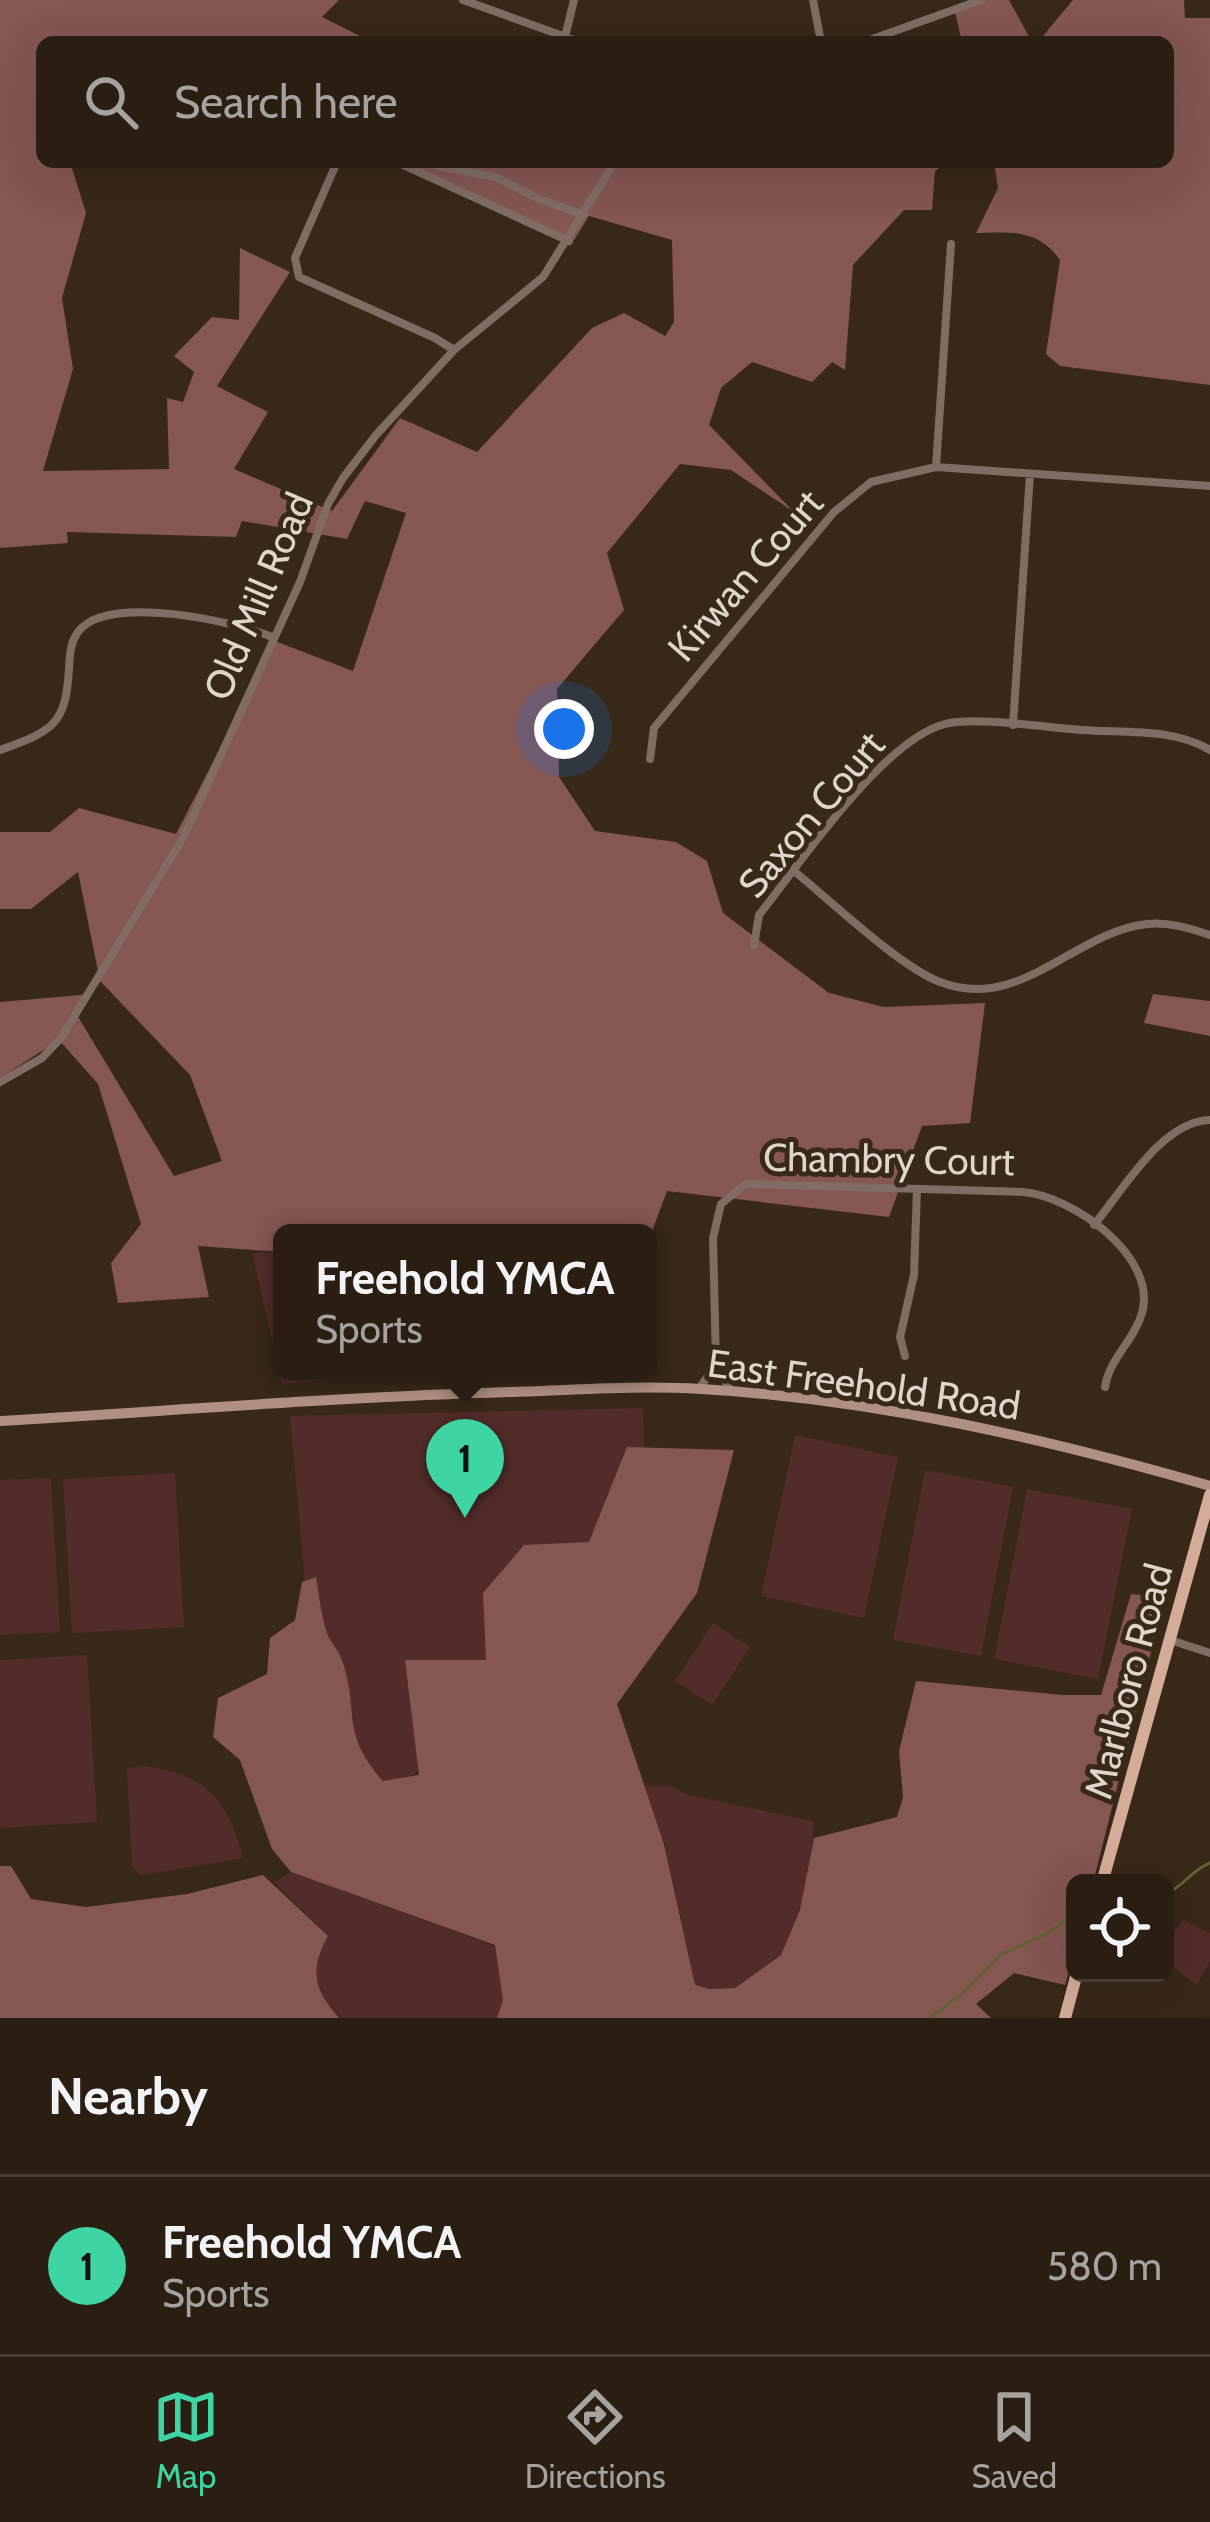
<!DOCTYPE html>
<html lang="en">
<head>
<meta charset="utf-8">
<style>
	:root { --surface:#2a1e12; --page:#362b20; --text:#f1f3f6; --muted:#a5a29f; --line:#463c32; --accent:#3ed4a3 }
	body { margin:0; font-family:Cabin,sans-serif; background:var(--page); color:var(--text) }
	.controls { position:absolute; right:36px; bottom:36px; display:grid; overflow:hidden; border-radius:18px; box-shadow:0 12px 48px #0002 }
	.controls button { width:108px; height:108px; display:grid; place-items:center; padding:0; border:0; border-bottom:3px solid var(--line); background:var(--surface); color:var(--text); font:60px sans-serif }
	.you { position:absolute; left:564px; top:729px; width:42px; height:42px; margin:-30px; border:9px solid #fff; border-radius:50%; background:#1a73e8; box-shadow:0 0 0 18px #1a73e833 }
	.badge { display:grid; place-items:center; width:78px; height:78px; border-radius:50%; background:var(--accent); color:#111; font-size:39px; font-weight:700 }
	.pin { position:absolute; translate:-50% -99px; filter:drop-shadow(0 3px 6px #0008) }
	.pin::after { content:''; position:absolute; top:63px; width:42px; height:36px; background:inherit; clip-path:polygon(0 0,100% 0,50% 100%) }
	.popup { position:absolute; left:273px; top:1224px; width:384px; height:156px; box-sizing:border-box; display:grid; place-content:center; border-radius:18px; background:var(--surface); filter:drop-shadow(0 3px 9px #0005); font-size:39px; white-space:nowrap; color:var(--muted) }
	.popup b { font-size:45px; color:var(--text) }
	.popup::after { content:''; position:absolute; left:50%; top:100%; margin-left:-24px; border:24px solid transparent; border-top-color:var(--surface) }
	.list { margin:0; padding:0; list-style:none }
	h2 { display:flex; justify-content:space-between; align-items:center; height:156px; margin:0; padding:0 48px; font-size:51px }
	h2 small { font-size:39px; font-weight:400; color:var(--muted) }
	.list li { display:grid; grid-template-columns:78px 1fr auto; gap:36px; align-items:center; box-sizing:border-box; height:180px; padding:0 48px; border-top:3px solid var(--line) }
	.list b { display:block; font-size:45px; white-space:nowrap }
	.list p { margin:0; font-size:39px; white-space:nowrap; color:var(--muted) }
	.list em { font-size:39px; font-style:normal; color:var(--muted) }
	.icon { flex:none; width:66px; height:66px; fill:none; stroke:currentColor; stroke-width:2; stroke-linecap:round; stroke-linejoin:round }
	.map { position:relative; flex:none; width:1210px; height:2018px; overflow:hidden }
	.search { position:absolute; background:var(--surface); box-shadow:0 12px 48px #0002; left:36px; right:36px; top:36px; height:132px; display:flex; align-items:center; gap:30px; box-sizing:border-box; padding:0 42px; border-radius:18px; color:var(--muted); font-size:45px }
	.sheet { height:336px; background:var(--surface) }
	nav { display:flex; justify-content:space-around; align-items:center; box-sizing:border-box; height:168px; border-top:3px solid var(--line); background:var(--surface); font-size:33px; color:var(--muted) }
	nav a { display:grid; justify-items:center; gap:6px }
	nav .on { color:var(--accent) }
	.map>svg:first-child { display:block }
</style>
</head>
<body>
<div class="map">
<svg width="1210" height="2018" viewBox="0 0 1210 2018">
	<rect width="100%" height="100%" fill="#382818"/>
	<!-- green -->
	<path fill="#522c29" d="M282 1252V1371H340L341 1379 282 1384 252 1253Z
		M643 1408 647 1600 328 1838 290 1416Z
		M795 1435 898 1457 864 1618 761 1596Z
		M925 1470 1013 1487 981 1656 893 1640Z
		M175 1473 184 1627 72 1633 63 1479Z
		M51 1478 60 1632 0 1635V1480Z
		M1027 1489 1132 1509 1098 1679 994 1659Z
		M713 1623 750 1647 712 1705 675 1681Z
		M87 1655 97 1822 0 1828V1660Z
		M144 1766C206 1774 228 1799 243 1858L141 1875 132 1867 127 1768Z
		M644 1786H671L688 1795 813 1821C815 1853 802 1927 782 1953 773 1963 748 1977 735 1988L709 1989 695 1985 665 1844Z
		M291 1872 495 1946 503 2000 497 2018H339C314 1989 309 1971 328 1936L274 1882Z
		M1183 1920 1210 1933V1961L1197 1985 1165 1962V1947Z"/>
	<!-- forest -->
	<path fill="#855652" d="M0 0H339L322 17 372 42H287L281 37H100L87 42H42V57L37 60 42 77V162H70L86 213 62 298 73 369 43 471 169 469 167 398 183 402 194 372 174 356 212 317 239 320 240 248 290 272 217 386 268 412 234 469 332 511 400 418 477 452 592 328 624 313 665 336 674 322 672 240 589 216 574 240 389 162H948L935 171 932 210H904L853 265 845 370 832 362 812 382 752 362 721 388 709 425 794 512 731 470 680 464 607 553 624 610 557 689 559 777 595 831 676 842 707 861 723 913 829 993 884 1007 985 1003 970 1123 922 1126 889 1217 667 1191 648 1242V1233H282V1252L198 1246 209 1297 118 1303 111 1263 141 1224 98 1084 59 1040 0 1078V1002L92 994 77 1015 174 1176 222 1161 190 1075 100 981 78 872 31 909H0V832H50L79 808 176 834 275 641 353 671 406 513 365 501 347 539 242 521 236 537 67 532 68 543 0 548Z
		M980 0H1009L1032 42H962L954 7Z
		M1073 0H1184L1185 18H1210V385L1060 366 1046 354 1060 260C1038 229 1011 232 976 233L998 188 994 162H1168V42H1038Z
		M1153 994 1210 1001V1036L1144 1023Z
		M627 1447 734 1450 697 1593 617 1704 664 1844 695 1985 709 1989 735 1988 781 1955 800 1910 814 1838 897 1817 903 1797 899 1751 916 1681 1063 1695H1101L1131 1594 1165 1597 1093 1883H1075V1948L1065 1985 1014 1973 976 2004 991 2018H497L503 2000 495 1945 291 1872 272 1849 240 1760 213 1737 218 1698 267 1674 270 1638 295 1620 302 1582 316 1577C319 1595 321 1615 327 1633 330 1642 338 1649 341 1658 361 1710 338 1730 383 1781L419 1775 405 1660H486L483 1593 524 1545 589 1542Z
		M0 1866H11L31 1899 86 1907 187 1894 263 1875 328 1936C309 1971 314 1989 339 2018H0Z"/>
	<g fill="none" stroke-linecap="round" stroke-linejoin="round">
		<!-- stream -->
		<path stroke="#636034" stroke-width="3" d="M1165 1894C1185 1886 1190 1871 1210 1863
			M930 2018 959 1996 1001 1954 1045 1935 1075 1914"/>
		<!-- street -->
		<path stroke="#806c63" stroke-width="8" d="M463 0 580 42
			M813 0 821 42
			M565 37 574 0
			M864 42 981 0
			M337 162 295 258 299 277 435 338 454 350
			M397 162 569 241
			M435 165 498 178 539 199 584 215
			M936 467 951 244
			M1013 725 1030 474
			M0 750C52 731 66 726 69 668 70 655 70 643 78 632 106 593 234 621 272 637
			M650 759 654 728 834 512 871 482 936 467 1210 486
			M794 871C831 901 900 967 940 982 1020 1013 1074 932 1147 924 1169 922 1189 928 1210 935
			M754 945 759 915C800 863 883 740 945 724 975 716 1049 728 1083 730 1124 733 1174 728 1210 750
			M0 1082 42 1058 61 1038 183 838 300 582 328 504 343 478 376 435 454 350 543 277 615 162
			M1094 1225C1123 1190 1162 1121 1210 1120
			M905 1356 900 1337 914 1275 917 1189
			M699 1389 716 1364
			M730 1390 716 1364 713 1238 721 1204 746 1184 1023 1192C1072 1196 1158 1256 1142 1313 1134 1341 1110 1357 1105 1387
			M1170 1640 1210 1653"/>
		<!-- secondary -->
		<path stroke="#b09082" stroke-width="10" d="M0 1421C170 1411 339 1397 509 1392 573 1390 638 1385 701 1389 874 1399 1043 1438 1210 1486"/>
		<!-- primary -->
		<path stroke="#d5ac9a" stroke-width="12" d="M1102 1883 1210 1495
			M1065 2018 1077 1973"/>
	</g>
	<g text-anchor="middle" stroke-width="10" stroke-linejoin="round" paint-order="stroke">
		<!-- street labels -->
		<g font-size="39" fill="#dfd5cb" stroke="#382818">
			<text transform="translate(745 575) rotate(-49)" y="14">Kirwan Court</text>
			<text transform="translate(258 596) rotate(-67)" y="14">Old Mill Road</text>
			<text transform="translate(811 814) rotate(-50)" y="14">Saxon Court</text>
			<text transform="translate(889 1159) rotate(1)" y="14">Chambry Court</text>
			<text transform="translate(864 1384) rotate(8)" y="14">East Freehold Road</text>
			<text transform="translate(1128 1681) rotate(-75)" y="14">Marlboro Road</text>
		</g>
	</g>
</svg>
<div class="controls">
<button><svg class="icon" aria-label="locate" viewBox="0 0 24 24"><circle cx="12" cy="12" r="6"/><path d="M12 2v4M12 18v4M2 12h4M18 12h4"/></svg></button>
</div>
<div class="you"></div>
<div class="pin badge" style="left:465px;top:1518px">1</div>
<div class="popup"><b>Freehold YMCA</b>Sports</div>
<div class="search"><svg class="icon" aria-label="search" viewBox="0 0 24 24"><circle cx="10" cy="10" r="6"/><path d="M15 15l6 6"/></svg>Search here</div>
</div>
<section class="sheet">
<h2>Nearby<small></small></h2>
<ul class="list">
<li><span class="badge">1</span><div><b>Freehold YMCA</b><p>Sports</p></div><em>580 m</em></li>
</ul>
</section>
<nav>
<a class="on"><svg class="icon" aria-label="map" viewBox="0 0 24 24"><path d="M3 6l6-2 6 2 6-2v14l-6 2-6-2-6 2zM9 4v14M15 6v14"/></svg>Map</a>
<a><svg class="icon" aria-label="directions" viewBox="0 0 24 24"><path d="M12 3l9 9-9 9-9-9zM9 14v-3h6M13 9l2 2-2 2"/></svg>Directions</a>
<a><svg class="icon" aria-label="saved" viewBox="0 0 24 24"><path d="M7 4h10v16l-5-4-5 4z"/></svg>Saved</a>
</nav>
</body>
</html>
